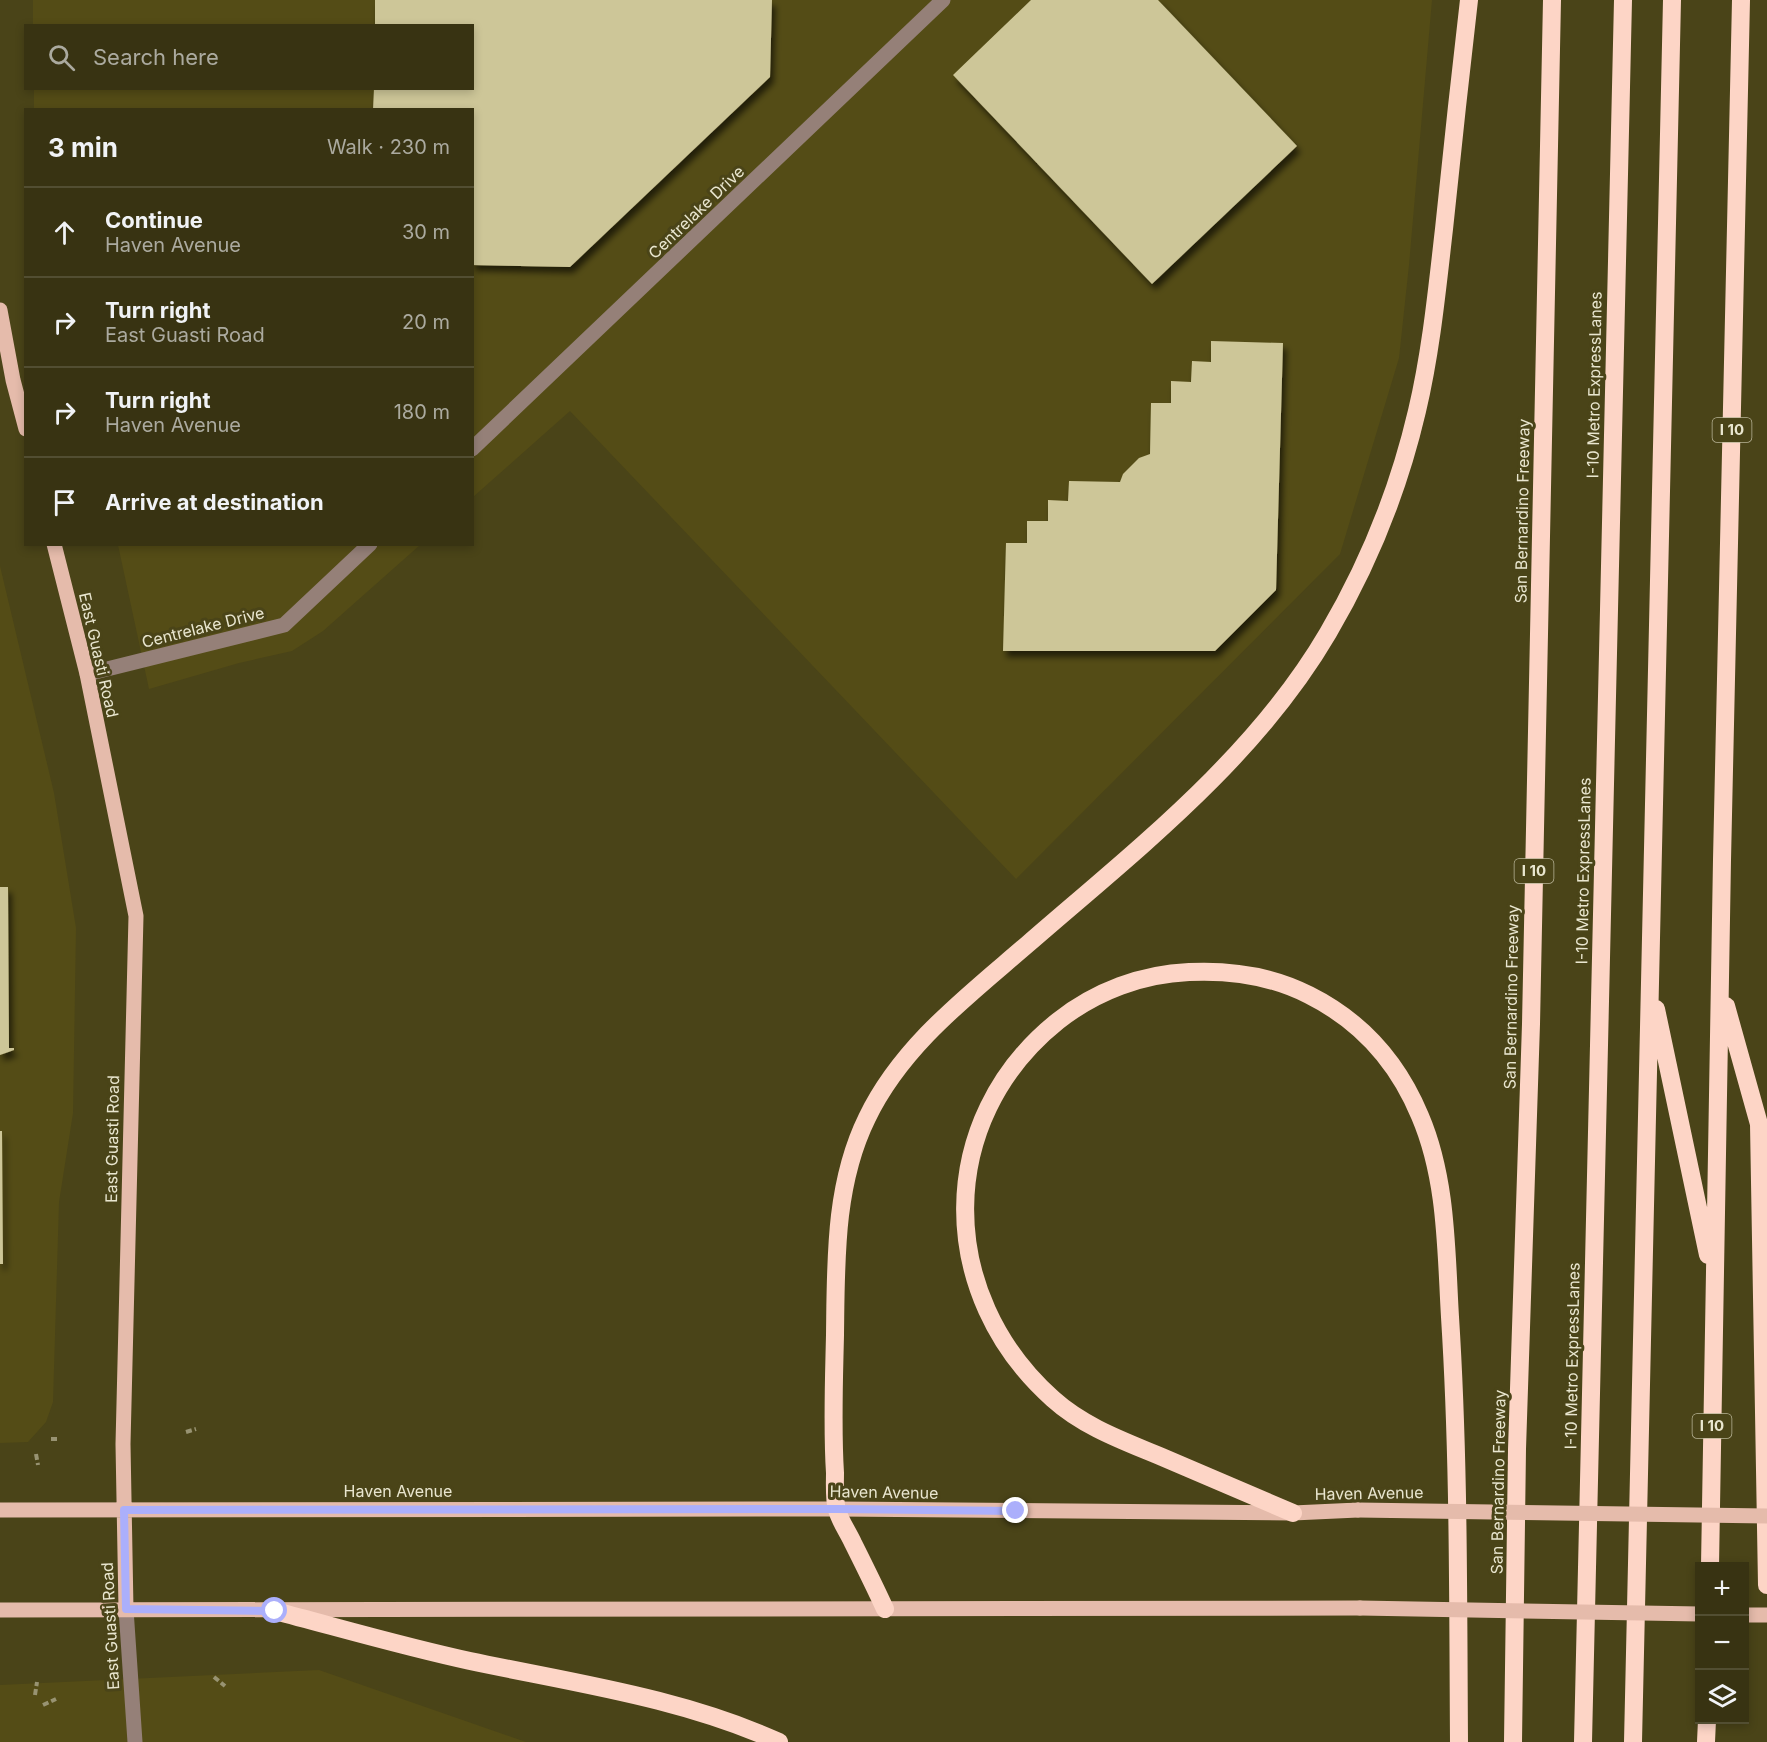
<!DOCTYPE html>
<html lang="en">
<head>
<meta charset="utf-8">
<style>
	:root { --surface:#383312; --page:#433f20; --text:#f1f3f6; --muted:#abaa9f; --line:#524e32 }
	body { margin:0; font-family:Inter,sans-serif; background:var(--page); color:var(--text) }
	.controls { position:absolute; right:18px; bottom:18px; display:grid; overflow:hidden; border-radius:0px; box-shadow:0 3px 9px #0003 }
	.controls button { width:54px; height:54px; display:grid; place-items:center; padding:0; border:0; border-bottom:2px solid var(--line); background:var(--surface); color:var(--text); font:30px sans-serif }
	.stop { position:absolute; width:18px; height:18px; margin:-14px; border:4px solid #abaffb; border-radius:50%; background:#fff }
	.stop.end { background:#abaffb; border-color:#fff; box-shadow:0 2px 6px #0008 }
	.list { margin:0; padding:0; list-style:none }
	h2 { display:flex; justify-content:space-between; align-items:center; height:78px; margin:0; padding:0 24px; font-size:26px }
	h2 small { font-size:20px; font-weight:400; color:var(--muted) }
	.list li { display:grid; grid-template-columns:39px 1fr auto; gap:18px; align-items:center; box-sizing:border-box; height:90px; padding:0 24px; border-top:2px solid var(--line) }
	.list b { display:block; font-size:22px; white-space:nowrap }
	.list p { margin:0; font-size:20px; white-space:nowrap; color:var(--muted) }
	.list em { font-size:20px; font-style:normal; color:var(--muted) }
	.icon { flex:none; width:33px; height:33px; fill:none; stroke:currentColor; stroke-width:2; stroke-linecap:round; stroke-linejoin:round }
	.map { position:relative; flex:none; width:1767px; height:1742px; overflow:hidden }
	.search { position:absolute; background:var(--surface); box-shadow:0 3px 9px #0003; left:24px; top:24px; width:450px; height:66px; display:flex; align-items:center; gap:15px; box-sizing:border-box; padding:0 21px; border-radius:0px; color:var(--muted); font-size:22px }
	.panel { position:absolute; background:var(--surface); box-shadow:0 3px 9px #0003; left:24px; top:108px; width:450px; height:438px; border-radius:0px }
	.map>svg:first-child { display:block }
</style>
</head>
<body>
<div class="map">
<svg width="1767" height="1742" viewBox="0 0 1767 1742">
	<defs>
		<filter id="shadow"><feDropShadow dx="3.5" dy="6" stdDeviation="3" flood-color="#0009"/></filter>
	</defs>
	<rect width="100%" height="100%" fill="#4a4418"/>
	<!-- built -->
	<path fill="#544c16" d="M33 0H1432L1409 265 1399 358 1340 554 1016 879 570 411 473 497 472 110 34 109V88H472V26L33 25Z
		M118 545H420L323 631 292 651 239 663 149 689Z
		M0 566 54 793 76 928 73 1113 59 1202 53 1402 46 1422 28 1442 0 1443Z
		M319 1670 526 1742H0V1685Z"/>
	<!-- building -->
	<path fill="#cdc698" filter="url(#shadow)" d="M375 0H772L770 77 570 267 472 265V110H373L374 88H472V26H375Z
		M1031 0H1158L1297 146 1152 284 953 75Z
		M1211 341 1283 343 1276 590 1215 651H1003L1006 543H1027V521H1048V500L1068 501 1069 481 1120 482 1123 474 1139 458 1150 454 1151 403H1171V381L1191 382 1192 361 1211 362Z
		M0 887H8L9 1048H14V1050L0 1055Z
		M0 1131H2L3 1264H0Z"/>
	<g fill="none" stroke-linecap="round" stroke-linejoin="round">
		<!-- path -->
		<path stroke="#989372" stroke-width="4" stroke-dasharray="6 3" stroke-linecap="butt" d="M186 1432 196 1429
			M51 1439H60
			M36 1454 38 1465
			M214 1677 225 1686
			M35 1695 37 1682
			M43 1705 56 1699"/>
		<!-- minor -->
		<path stroke="#958078" stroke-width="15" d="M472 449 943 0
			M87 674 284 625 370 544
			M126 1609 135 1742"/>
		<!-- major -->
		<path stroke="#e5bbab" stroke-width="15" d="M0 310 13 380 26 429
			M54 544 87 674 136 916 123 1444 126 1609
			M0 1510 837 1509 1293 1513 1358 1510
			M0 1610 1360 1608
			M1744 1615H1767"/>
		<!-- highway -->
		<path stroke="#fdd5c6" stroke-width="18" d="M1726 1006 1759 1124 1767 1585
			M1656 1009 1708 1255
			M1293 1513C1249 1494 1206 1476 1162 1457 1124 1441 1084 1427 1053 1399 936 1295 934 1120 1058 1021 1096 991 1142 974 1189 972 1231 970 1272 976 1309 995 1361 1021 1398 1063 1420 1116 1447 1179 1446 1250 1450 1317 1459 1458 1458 1600 1459 1742
			M1710 1566 1722 860 1741 0
			M885 1609C875 1587 864 1565 853 1543 848 1532 840 1521 837 1510 834 1499 835 1484 835 1473 832 1427 834 1380 835 1335 836 1262 834 1185 867 1118 902 1045 969 995 1029 943 1136 850 1255 758 1328 633 1368 565 1399 488 1417 411 1431 352 1437 290 1444 229 1452 153 1460 76 1469 0
			M275 1611C340 1628 405 1647 470 1661 574 1683 682 1698 779 1742
			M1513 1742 1517 1449 1531 1024 1552 0
			M1583 1742 1623 0
			M1633 1742 1672 0
			M1706 1742 1707 1720"/>
		<!-- major-bridge -->
		<path stroke="#e5bbab" stroke-width="15" d="M1358 1510 1767 1516
			M1360 1608 1700 1614"/>
	</g>
	<g fill="none" stroke-linecap="round" stroke-linejoin="round">
		<!-- route -->
		<path stroke="#abaffb" stroke-width="8" d="M275 1611 126 1609 124 1510 837 1509 1016 1511"/>
	</g>
	<g text-anchor="middle" stroke-width="6" stroke-linejoin="round" paint-order="stroke">
		<!-- shield labels -->
		<g fill="#4a4418" stroke="#b9b598" stroke-width="1.5">
			<rect x="1712.5" y="418" width="39" height="24" rx="4.5"/>
			<rect x="1514.5" y="859" width="39" height="24" rx="4.5"/>
			<rect x="1692.5" y="1414" width="39" height="24" rx="4.5"/>
		</g>
		<g font-size="15" font-weight="bold" fill="#e9e6cf">
			<text x="1732" y="435">I 10</text>
			<text x="1534" y="876">I 10</text>
			<text x="1712" y="1431">I 10</text>
		</g>
		<!-- street labels -->
		<g font-size="16" fill="#e9e6cf" stroke="#4a4418">
			<text transform="translate(696 212) rotate(-44)" y="6">Centrelake Drive</text>
			<text transform="translate(1594 385) rotate(-89)" y="6">I-10 Metro ExpressLanes</text>
			<text transform="translate(1522 511) rotate(-89)" y="6">San Bernardino Freeway</text>
			<text transform="translate(203 627) rotate(-14)" y="6">Centrelake Drive</text>
			<text transform="translate(99 655) rotate(77)" y="6">East Guasti Road</text>
			<text transform="translate(1583 871) rotate(-89)" y="6">I-10 Metro ExpressLanes</text>
			<text transform="translate(1511 997) rotate(-89)" y="6">San Bernardino Freeway</text>
			<text transform="translate(112 1139) rotate(-89)" y="6">East Guasti Road</text>
			<text transform="translate(1572 1356) rotate(-89)" y="6">I-10 Metro ExpressLanes</text>
			<text transform="translate(1498 1482) rotate(-89)" y="6">San Bernardino Freeway</text>
			<text x="398" y="1497">Haven Avenue</text>
			<text transform="translate(884 1492) rotate(1)" y="6">Haven Avenue</text>
			<text transform="translate(1369 1493) rotate(-1)" y="6">Haven Avenue</text>
			<text transform="translate(110 1626) rotate(-93)" y="6">East Guasti Road</text>
		</g>
	</g>
</svg>
<div class="controls">
<button>+</button>
<button>−</button>
<button><svg class="icon" aria-label="layers" viewBox="0 0 24 24"><path d="M12 4l9 5-9 5-9-5zM3 14l9 5 9-5"/></svg></button>
</div>
<div class="stop" style="left:275px;top:1611px"></div>
<div class="stop end" style="left:1016px;top:1511px"></div>
<div class="search"><svg class="icon" aria-label="search" viewBox="0 0 24 24"><circle cx="10" cy="10" r="6"/><path d="M15 15l6 6"/></svg>Search here</div>
<section class="panel">
<h2>3 min<small>Walk · 230 m</small></h2>
<ul class="list">
<li><svg class="icon" aria-label="ahead" viewBox="0 0 24 24"><path d="M12 20V5M6 11l6-6 6 6"/></svg><div><b>Continue</b><p>Haven Avenue</p></div><em>30 m</em></li>
<li><svg class="icon" aria-label="right" viewBox="0 0 24 24"><path d="M7 20v-9h11M14 6l5 5-5 5"/></svg><div><b>Turn right</b><p>East Guasti Road</p></div><em>20 m</em></li>
<li><svg class="icon" aria-label="right" viewBox="0 0 24 24"><path d="M7 20v-9h11M14 6l5 5-5 5"/></svg><div><b>Turn right</b><p>Haven Avenue</p></div><em>180 m</em></li>
<li><svg class="icon" aria-label="arrive" viewBox="0 0 24 24"><path d="M6 21V4h12l-3 4 3 4H6"/></svg><div><b>Arrive at destination</b></div></li>
</ul>
</section>
</div>
</body>
</html>
